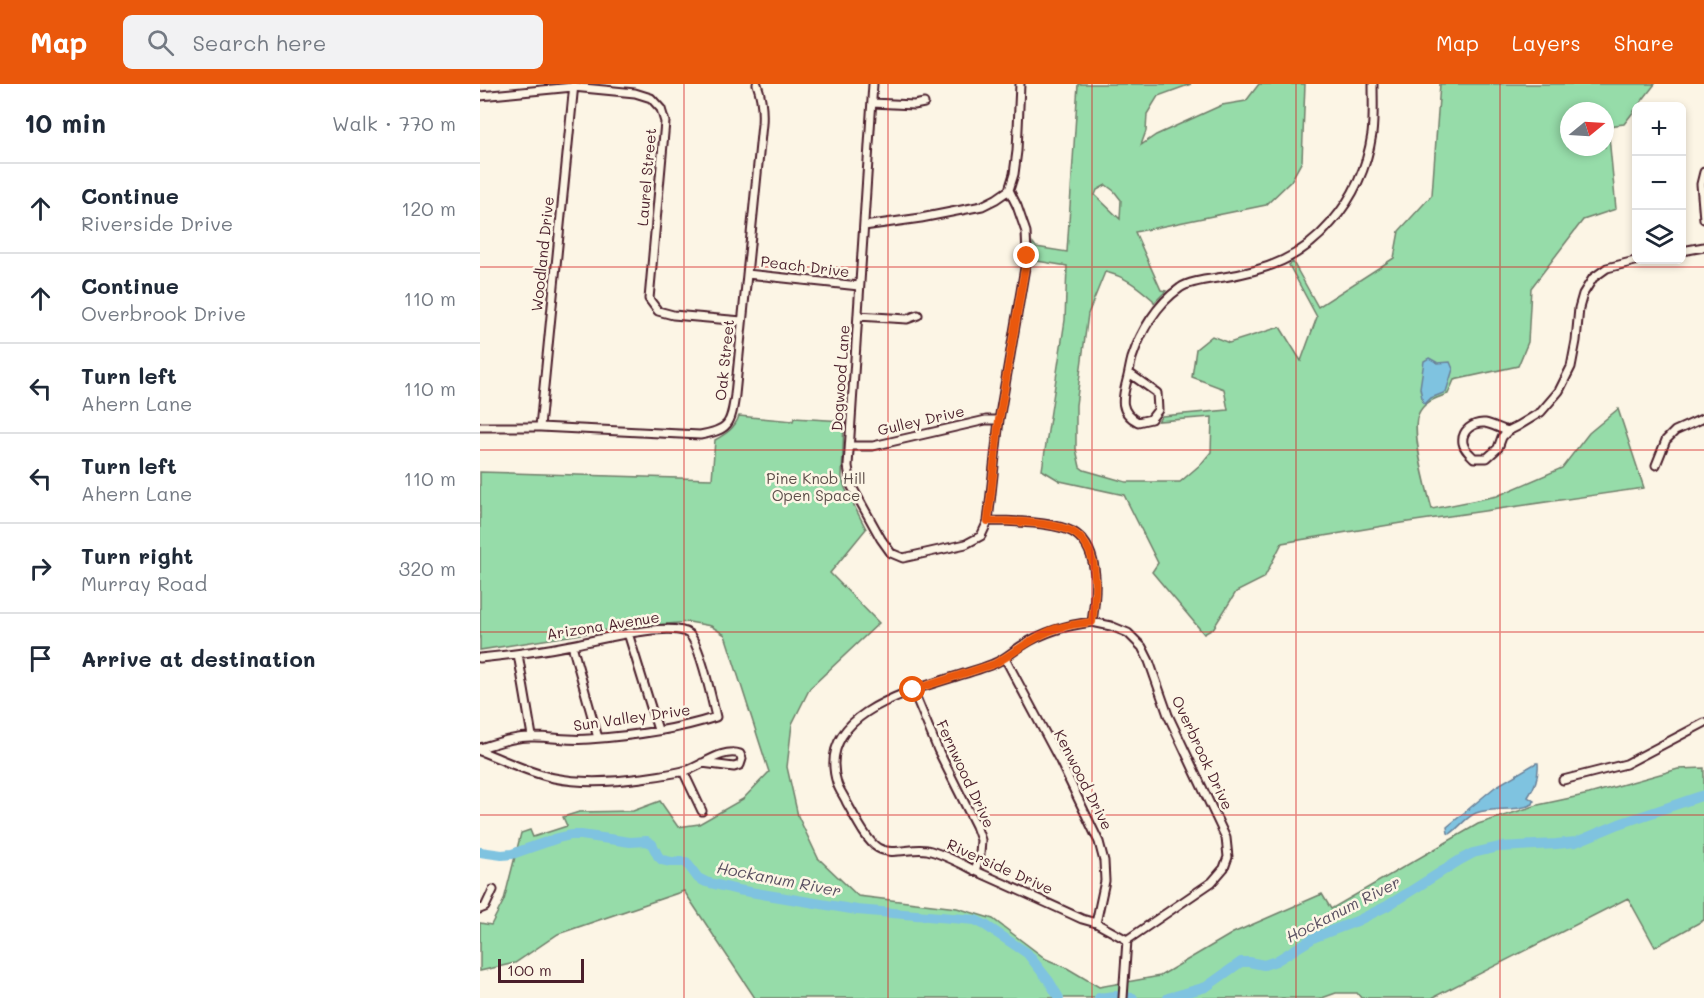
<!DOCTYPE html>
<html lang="en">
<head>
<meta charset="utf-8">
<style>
	:root { --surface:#fff; --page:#f2f2f3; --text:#1f2937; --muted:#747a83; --line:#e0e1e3; --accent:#ea580c }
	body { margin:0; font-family:Mali,sans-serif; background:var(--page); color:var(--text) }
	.controls { position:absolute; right:18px; top:18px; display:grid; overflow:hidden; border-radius:9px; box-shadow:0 3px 9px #0003 }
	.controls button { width:54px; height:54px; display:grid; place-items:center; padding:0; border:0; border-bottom:2px solid var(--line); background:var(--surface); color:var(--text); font:30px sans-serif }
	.compass { position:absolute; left:1080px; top:18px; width:54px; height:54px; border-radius:50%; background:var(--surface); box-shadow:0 3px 9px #0003; rotate:72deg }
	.scale { position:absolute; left:18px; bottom:15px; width:86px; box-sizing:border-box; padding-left:6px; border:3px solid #4a1f2b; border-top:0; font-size:16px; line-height:21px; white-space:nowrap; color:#4a1f2b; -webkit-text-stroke:4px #fcf5e5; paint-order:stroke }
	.stop { position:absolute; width:18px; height:18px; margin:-14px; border:4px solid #ea580c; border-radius:50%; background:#fff }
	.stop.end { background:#ea580c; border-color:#fff; box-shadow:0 2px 6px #0008 }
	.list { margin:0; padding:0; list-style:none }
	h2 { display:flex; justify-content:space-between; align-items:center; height:78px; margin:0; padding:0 24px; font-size:26px }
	h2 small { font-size:20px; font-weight:400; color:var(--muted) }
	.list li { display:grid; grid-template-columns:39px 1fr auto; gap:18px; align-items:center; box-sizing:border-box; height:90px; padding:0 24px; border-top:2px solid var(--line) }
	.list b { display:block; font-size:22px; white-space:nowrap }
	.list p { margin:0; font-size:20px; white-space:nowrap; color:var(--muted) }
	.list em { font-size:20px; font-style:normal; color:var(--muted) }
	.icon { flex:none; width:33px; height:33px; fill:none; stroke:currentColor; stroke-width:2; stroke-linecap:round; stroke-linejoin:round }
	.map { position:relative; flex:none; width:1224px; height:914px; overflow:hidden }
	header { display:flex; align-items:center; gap:36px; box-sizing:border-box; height:84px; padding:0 30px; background:var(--accent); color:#fff }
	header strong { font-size:28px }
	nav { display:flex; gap:33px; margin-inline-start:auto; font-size:21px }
	.search { width:420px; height:54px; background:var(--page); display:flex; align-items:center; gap:15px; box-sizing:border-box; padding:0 21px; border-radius:9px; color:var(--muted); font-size:22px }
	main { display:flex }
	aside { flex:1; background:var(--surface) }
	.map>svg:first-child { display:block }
</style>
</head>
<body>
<header>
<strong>Map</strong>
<div class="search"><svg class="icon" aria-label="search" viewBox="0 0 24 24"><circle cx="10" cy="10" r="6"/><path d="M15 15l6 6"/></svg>Search here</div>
<nav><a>Map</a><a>Layers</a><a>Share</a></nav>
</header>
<main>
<aside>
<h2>10 min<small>Walk · 770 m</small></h2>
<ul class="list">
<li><svg class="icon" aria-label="ahead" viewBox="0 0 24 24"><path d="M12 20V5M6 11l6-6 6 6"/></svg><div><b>Continue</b><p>Riverside Drive</p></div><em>120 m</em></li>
<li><svg class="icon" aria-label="ahead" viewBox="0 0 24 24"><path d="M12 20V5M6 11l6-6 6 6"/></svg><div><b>Continue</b><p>Overbrook Drive</p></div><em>110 m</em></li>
<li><svg class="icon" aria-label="left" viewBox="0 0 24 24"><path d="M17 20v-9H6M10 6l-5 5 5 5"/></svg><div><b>Turn left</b><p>Ahern Lane</p></div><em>110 m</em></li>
<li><svg class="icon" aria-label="left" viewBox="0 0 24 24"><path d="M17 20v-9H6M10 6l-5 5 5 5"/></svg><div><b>Turn left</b><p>Ahern Lane</p></div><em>110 m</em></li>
<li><svg class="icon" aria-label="right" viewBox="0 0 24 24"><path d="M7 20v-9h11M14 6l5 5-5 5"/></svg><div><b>Turn right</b><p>Murray Road</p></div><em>320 m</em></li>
<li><svg class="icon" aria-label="arrive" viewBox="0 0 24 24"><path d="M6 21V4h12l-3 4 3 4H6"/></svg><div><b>Arrive at destination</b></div></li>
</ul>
</aside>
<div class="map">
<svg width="1224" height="914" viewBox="0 0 1224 914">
	<rect width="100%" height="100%" fill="#fcf5e5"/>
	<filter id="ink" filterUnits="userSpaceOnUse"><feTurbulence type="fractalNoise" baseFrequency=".0167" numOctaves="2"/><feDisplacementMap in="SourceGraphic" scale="12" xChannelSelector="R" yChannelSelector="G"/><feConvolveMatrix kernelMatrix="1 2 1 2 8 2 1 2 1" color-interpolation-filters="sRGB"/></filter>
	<g filter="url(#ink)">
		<!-- green -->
		<path fill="#96dca9" stroke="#707e6a" stroke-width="1.5" fill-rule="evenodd" d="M598 0H711L678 12 667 30 666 47 661 61 676 51 742 21 766 17 779 0H825L822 77 811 97 786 121 655 148 681 206 686 207 674 219 673 216C658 203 645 192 625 188L608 230 596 321V365L600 383 604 386 646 398H700L721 380 731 368 732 333 678 337 682 332 748 326 744 305 712 293 716 265 732 252 749 259 800 243 821 277 837 233 809 181 813 178 838 223 914 174 919 147 952 111 960 0H1175L1144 40 1128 42 1136 125 1103 136 1051 204 1048 258 1038 282 974 296 968 310C956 314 943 318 938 331 931 347 947 407 952 425L1017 412 1082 384 1109 349 1138 325 1164 404 921 439 802 459 784 494 756 508 733 545 724 550 672 488 678 479 644 411 580 397 562 386 585 236 587 182 557 177 550 182 553 159 556 163 587 168ZM1089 27H1125V63H1089ZM626 101 634 107 641 116 640 135 615 111 617 106Z
			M259 332 313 337 314 334 364 337 362 394 365 404 386 445 350 489 399 539 330 604 312 640 307 683 318 732 338 774 378 812 477 824 513 835 566 875 587 884 619 903 680 892 753 849 842 810 851 825 998 740 1058 721 1109 710 1198 685 1224 684V836L1175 863 1148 814 952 914H881L877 909H856L842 914H275L204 807 78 850 35 879 0 887V839L11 841 24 816 41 749 50 746 53 753 87 742 83 733 99 728 153 727 180 717 198 743 219 740 263 715 289 688 245 551 231 542 209 538 133 545 0 566V388L232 395 235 356C246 350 255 344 259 332Z"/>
		<!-- water -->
		<path fill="#7fc3e0" stroke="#6a8198" stroke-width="1.5" d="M949 274 958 279 970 278 973 285 966 308 951 314 945 320 943 319 940 304 944 277Z
			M1056 679H1058C1059 692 1055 703 1048 713L1054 717 1053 720C1035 729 1015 722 996 729 986 733 979 744 970 750L968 749 967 743 1015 703Z"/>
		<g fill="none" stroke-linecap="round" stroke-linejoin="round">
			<!-- river -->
			<path stroke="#7fc3e0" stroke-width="10" d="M0 768 22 771 32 770 78 754 91 751H101L150 758 167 757 172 760 178 772 182 776 191 778H206L218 794 226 798 258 806 377 826 495 836 505 841 547 869 569 897 579 914
				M619 914 635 912 653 914
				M688 914 726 903 761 878H769L784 881 796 877 835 853 877 837 907 822 980 776 993 769 1019 763 1076 760 1096 758 1139 740 1224 711"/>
			<defs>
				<path id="minor" d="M393 0 368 382 371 401 401 455 411 469 423 474 486 460 501 452 508 437 519 336 547 172 546 148 537 122 529 106
					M0 12 93 3 155 9 171 14 181 25 185 38 169 215 178 227 193 231 262 237
					M392 19 434 21 444 19
					M1224 88 1221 100 1224 135
					M384 142 441 134 502 122 516 115 529 106 534 90 537 67 540 0
					M1202 167 1224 163
					M267 190 379 202
					M378 232 427 235 438 231
					M649 289 677 309 678 326 671 335 658 338C639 328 642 315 647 296 649 289 650 281 652 274 661 247 677 220 700 204 709 197 733 195 744 193 787 186 821 174 851 139 873 114 887 84 892 50 894 34 893 16 893 0
					M0 343H60L220 351C249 346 251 340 255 311L282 40C283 26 282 14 277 0
					M60 343 94 0
					M1028 347C1020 345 1012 340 1005 339 993 338 981 347 983 359 984 365 989 369 994 374H1007L1018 364 1022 353 1028 347 1038 342 1061 328 1079 307 1091 283 1096 257 1099 224 1103 210 1113 194 1127 184 1159 176
					M370 362H393L506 336H519
					M1176 381 1186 356 1195 347 1224 334
					M508 437C528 437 580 438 596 450 621 468 616 511 612 538
					M612 538 631 542 648 549 662 563 669 577 688 631 746 754 748 773 744 784 732 798 647 856 616 839 602 835C567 819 532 803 498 788 482 780 464 770 447 766 432 763 412 772 398 764 386 757 374 731 367 719 364 712 359 706 357 699 332 618 462 601 513 580 524 576 533 567 543 561 565 547 587 541 612 538Z
					M148 549 178 646
					M92 561 118 654
					M38 570 52 652
					M0 574C31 571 61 567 91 561 114 557 192 536 209 550 220 560 232 616 236 633 196 646 152 652 109 655 90 657 73 653 54 653 36 652 17 659 0 664
					M525 574 580 677 619 758 624 777 625 797 616 839
					M433 606 458 666 496 742 501 756 500 770 495 787
					M0 667C24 676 49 689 74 694 103 700 133 698 162 694 177 692 193 690 208 686 223 681 243 664 260 670L262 675 260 681 254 683 222 679
					M203 687 222 727
					M1083 696 1146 680 1224 639
					M0 825 5 823 13 806
					M643 914 647 856"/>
			</defs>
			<!-- minor casing -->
			<use href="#minor" stroke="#4a1f2b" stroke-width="11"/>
			<!-- minor -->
			<use href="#minor" stroke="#fcf5e5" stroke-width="7"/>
		</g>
	</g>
	<g fill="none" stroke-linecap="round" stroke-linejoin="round" filter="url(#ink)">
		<!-- route -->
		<path stroke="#ea580c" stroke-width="8" d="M433 606 514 580C533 570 550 555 570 547 583 541 598 540 612 538 616 511 621 469 596 450 580 438 528 437 508 437L519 336 547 172"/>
	</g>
	<!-- grid -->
	<path fill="none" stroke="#d62828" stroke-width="1.5" stroke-opacity="0.55" d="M204 0V914M408 0V914M612 0V914M816 0V914M1020 0V914M0 183H1224M0 366H1224M0 548H1224M0 731H1224"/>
	<g text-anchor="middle" stroke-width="5" stroke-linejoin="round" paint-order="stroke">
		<!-- street labels -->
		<g font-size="15" fill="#4a1f2b" stroke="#fcf5e5">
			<text transform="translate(167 93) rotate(-85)" y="5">Laurel Street</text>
			<text transform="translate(63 170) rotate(-84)" y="5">Woodland Drive</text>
			<text transform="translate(325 183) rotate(7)" y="5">Peach Drive</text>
			<text transform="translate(245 276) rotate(-84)" y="5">Oak Street</text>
			<text transform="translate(361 294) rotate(-86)" y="5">Dogwood Lane</text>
			<text transform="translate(441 337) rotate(-13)" y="5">Gulley Drive</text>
			<text transform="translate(123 542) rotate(-9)" y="5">Arizona Avenue</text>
			<text transform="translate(152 634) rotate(-8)" y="5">Sun Valley Drive</text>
			<text transform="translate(722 669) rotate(65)" y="5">Overbrook Drive</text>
			<text transform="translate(485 690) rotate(65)" y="5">Fernwood Drive</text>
			<text transform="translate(603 696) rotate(63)" y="5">Kenwood Drive</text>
			<text transform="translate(520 783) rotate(24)" y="5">Riverside Drive</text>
		</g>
		<!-- park labels -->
		<g font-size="15" fill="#5d4e4a" stroke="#fcf5e5">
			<text x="336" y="400">Pine Knob Hill<tspan x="336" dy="17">Open Space</tspan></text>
		</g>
		<!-- water labels -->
		<g font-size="16" font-style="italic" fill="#5a5061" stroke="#fcf5e5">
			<text transform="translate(299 795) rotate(11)" y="6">Hockanum River</text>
			<text transform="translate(863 825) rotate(-27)" y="6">Hockanum River</text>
		</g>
	</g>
</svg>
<div class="controls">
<button>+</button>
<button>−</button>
<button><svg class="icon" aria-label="layers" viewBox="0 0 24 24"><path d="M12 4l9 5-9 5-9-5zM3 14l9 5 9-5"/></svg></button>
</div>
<svg class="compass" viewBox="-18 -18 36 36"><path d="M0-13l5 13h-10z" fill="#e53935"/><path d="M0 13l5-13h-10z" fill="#747a83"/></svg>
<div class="scale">100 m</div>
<div class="stop" style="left:433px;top:606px"></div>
<div class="stop end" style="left:547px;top:172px"></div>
</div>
</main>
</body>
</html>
